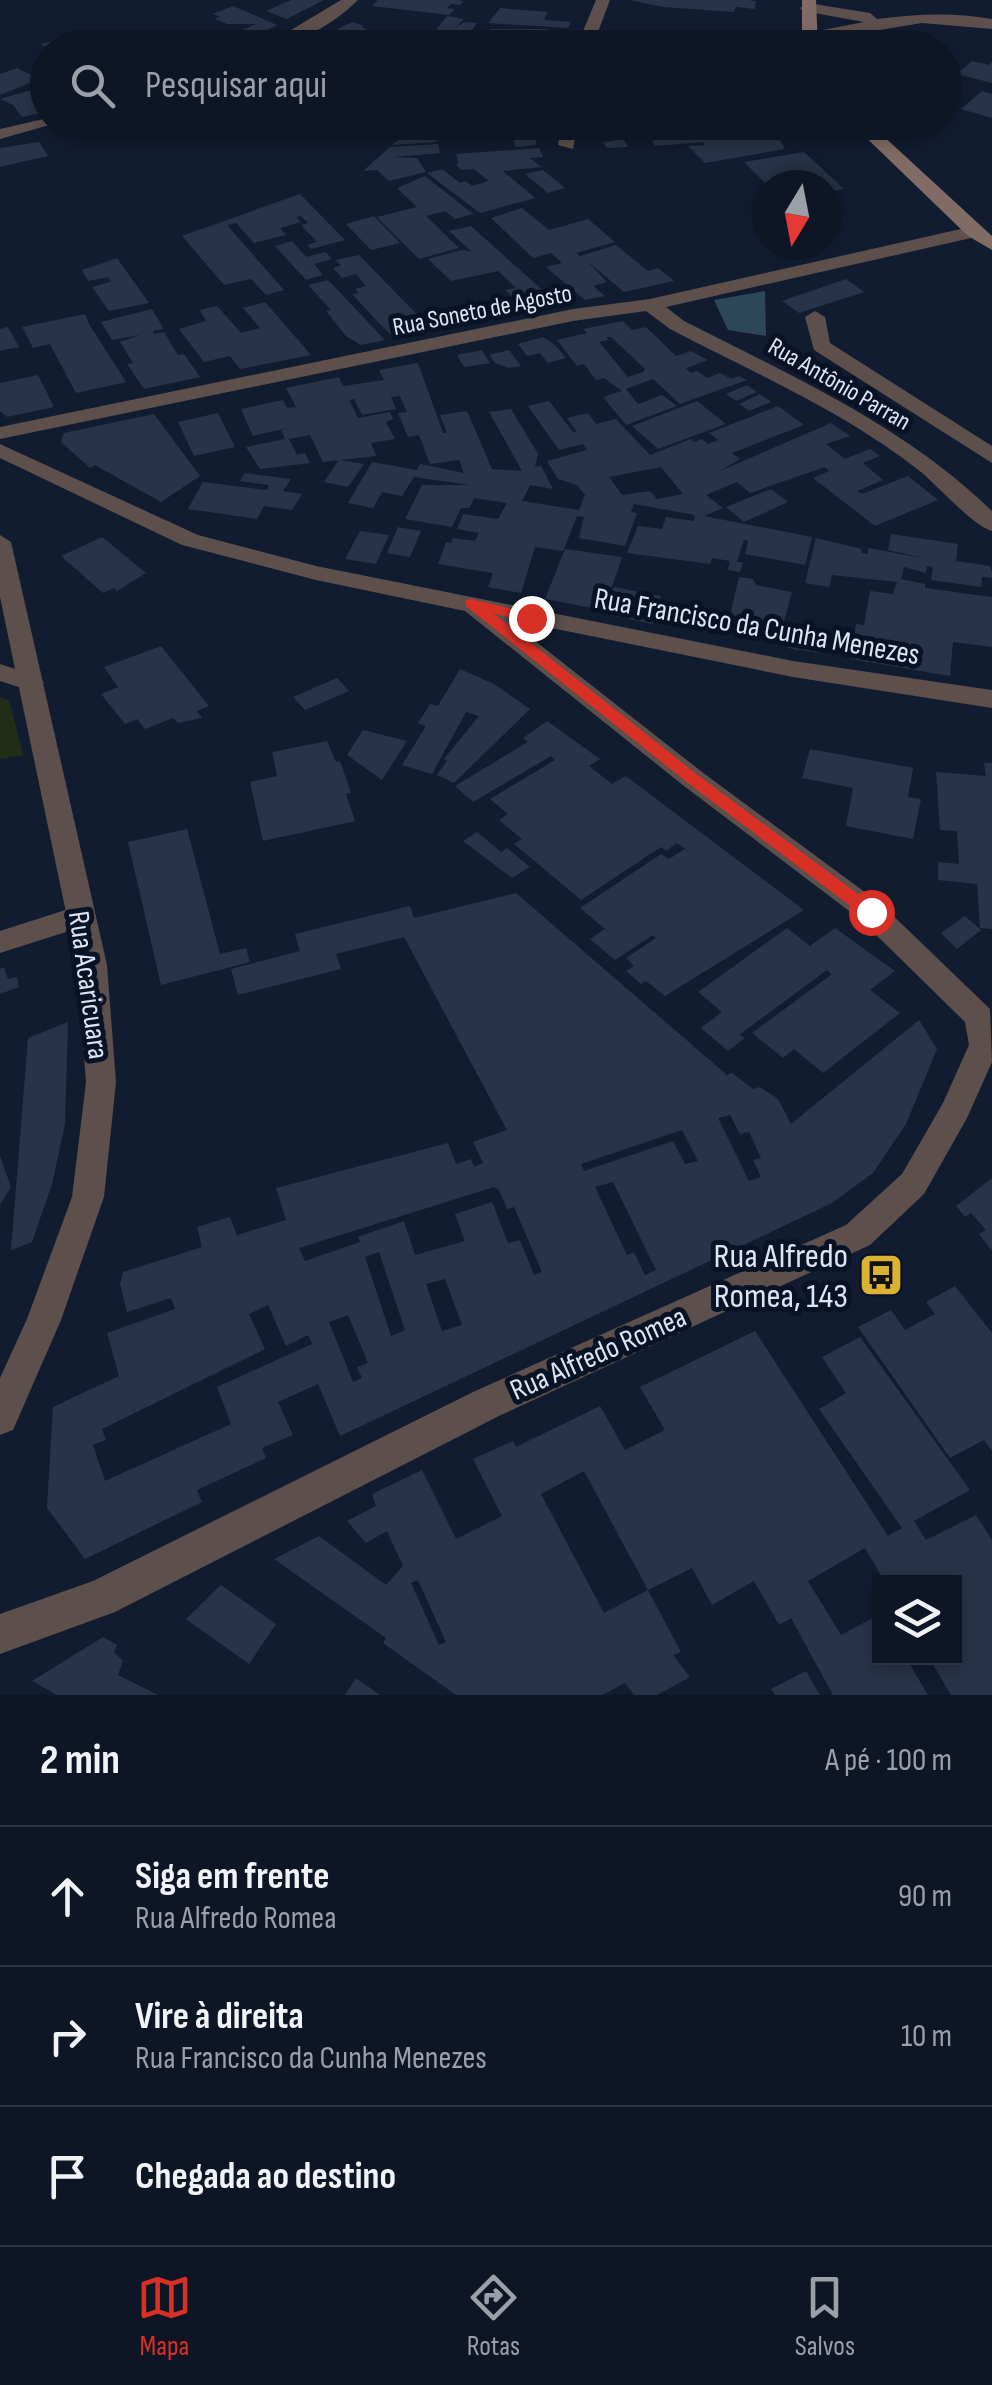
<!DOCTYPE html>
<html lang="pt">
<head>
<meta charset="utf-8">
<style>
	:root { --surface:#0e1525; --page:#1c2232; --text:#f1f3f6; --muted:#9b9fa7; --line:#2e3442; --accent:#d93025 }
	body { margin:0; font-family:"Sofia Sans Condensed",sans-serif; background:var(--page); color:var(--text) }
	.controls { position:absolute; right:30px; bottom:30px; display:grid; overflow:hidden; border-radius:0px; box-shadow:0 5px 15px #0003 }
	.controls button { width:90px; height:90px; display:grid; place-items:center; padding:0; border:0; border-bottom:2px solid var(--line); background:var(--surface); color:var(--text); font:50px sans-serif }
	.compass { position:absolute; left:752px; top:170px; width:90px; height:90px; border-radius:50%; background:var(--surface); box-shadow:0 5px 15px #0003; rotate:190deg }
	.stop { position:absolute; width:30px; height:30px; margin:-22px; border:8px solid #d93025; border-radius:50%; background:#fff }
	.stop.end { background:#d93025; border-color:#fff; box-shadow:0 2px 10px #0008 }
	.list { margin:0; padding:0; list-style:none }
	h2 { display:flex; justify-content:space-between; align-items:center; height:130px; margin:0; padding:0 40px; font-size:42px }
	h2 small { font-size:32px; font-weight:400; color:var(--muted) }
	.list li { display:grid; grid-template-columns:65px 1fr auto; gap:30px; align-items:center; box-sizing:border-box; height:140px; padding:0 40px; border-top:2px solid var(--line) }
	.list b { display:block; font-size:38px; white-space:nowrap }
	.list p { margin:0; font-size:32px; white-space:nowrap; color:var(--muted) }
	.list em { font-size:32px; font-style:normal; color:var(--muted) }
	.icon { flex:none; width:55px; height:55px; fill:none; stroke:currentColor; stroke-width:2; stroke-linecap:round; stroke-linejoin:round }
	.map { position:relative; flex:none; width:992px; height:1695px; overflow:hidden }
	.search { position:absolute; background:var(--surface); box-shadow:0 5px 15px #0003; left:30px; right:30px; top:30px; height:110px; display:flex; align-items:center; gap:25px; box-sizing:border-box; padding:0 35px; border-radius:55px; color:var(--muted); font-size:38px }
	.sheet { height:550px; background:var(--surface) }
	nav { display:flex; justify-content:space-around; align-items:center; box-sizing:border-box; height:140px; border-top:2px solid var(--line); background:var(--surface); font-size:28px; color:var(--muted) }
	nav a { display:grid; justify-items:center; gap:5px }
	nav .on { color:var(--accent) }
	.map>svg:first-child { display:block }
</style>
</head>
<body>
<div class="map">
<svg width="992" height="1695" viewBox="0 0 992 1695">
	<rect width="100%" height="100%" fill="#121c31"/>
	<!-- green -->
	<path fill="#222d18" d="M0 697 9 700 23 755 0 759Z"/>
	<!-- water -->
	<path fill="#2c4758" d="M765 291 766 336 728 330 714 300Z"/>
	<!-- building -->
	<path fill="#283349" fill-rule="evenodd" d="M291 0H324L287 19 266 11Z
		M378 0H457L464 1 460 5 451 4 447 8 455 9 449 15 372 6Z
		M630 0H748L756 1 755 9 736 7 734 12 663 7Z
		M233 6 277 25 249 39 233 34 256 24H227L215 19 221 17 213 14Z
		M500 8 548 12 544 20 571 22 568 28 488 23Z
		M447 16 464 19 455 28 464 22 477 23 472 30 481 32 473 40 458 38 454 41 446 38 442 42 462 43 458 48 411 46H423Z
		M353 22 364 26 361 27 371 31 357 37 337 29Z
		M490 29H548L545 38H549L547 45 497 48 499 44H488Z
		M75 36 95 45 48 48 40 44Z
		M972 61 989 65 992 62V83L957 74Z
		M17 68 40 79 0 95V74Z
		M48 85V111L22 117 13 105 0 99Z
		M982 91 992 94V118L961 109Z
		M599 122H690L691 126 770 122 785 149 705 163 688 146 705 145 704 142 655 146 651 138 624 140 628 147 607 148 603 142 615 141 609 132 593 133 595 123Z
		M537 132 536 145 516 147 512 137Z
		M435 137 437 142 392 145 401 138Z
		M39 142 48 156 0 167V148Z
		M438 144 440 153 394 157 417 158 426 172 389 181 377 170 363 171 390 147Z
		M539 148 543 157 530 158 541 167 503 171 535 198 480 213 427 173 442 169 460 183 466 181 472 186 489 181 474 169 461 170 456 164 459 163 456 154Z
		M804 152 844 189 827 192V185H767L744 162Z
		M543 170 565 188 548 193 525 174Z
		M425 176 473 214 455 219 445 211 426 216 459 248 419 259 377 217 417 207 397 188Z
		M300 194 345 240 311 249 307 245 317 242 301 225 308 223 301 216 296 217 301 222 280 228 286 235 254 243 236 223 227 225 284 290 266 295 251 279 224 285 182 236Z
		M522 208 549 230 588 219 615 242 576 253 580 256 616 245 648 271 658 268 674 281 624 292 587 261 607 282 593 286 605 296 585 300 546 267 562 263 551 253 533 258 491 218Z
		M374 216 400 243 371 250 346 224Z
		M471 226 548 295 532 299 539 306 556 303 560 306 528 312 505 290 516 288 498 271 451 281 428 259 462 250 472 252 449 231Z
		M292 241 306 257 326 252 332 259 314 264 323 275 306 280 275 246Z
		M359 255 433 331 395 339 377 321 352 294 359 293 355 289 366 286 356 274 342 278 333 268 341 265 336 260Z
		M117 258 149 303 109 311 92 287 116 280 111 281 108 277 88 281 82 270Z
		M846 279 864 292 799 313 782 301Z
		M328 280 385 340 361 345 346 336 326 311 331 310 308 285Z
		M265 302 311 355 240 369 230 356 204 362 179 329 206 321 200 310 217 306 241 333 260 328 243 308Z
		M152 309 164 329 153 331 154 334 164 332 178 355 184 354 200 377 144 389 127 364 133 363 120 342 140 335 112 340 101 322Z
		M85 314 89 324 126 382 76 393 50 344 33 348 22 327Z
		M623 321 632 330 646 327 676 356 691 351 708 360 686 368 691 373 697 371 707 378 720 373 731 379 739 376 747 380 680 404 653 379 626 389 638 404 662 395 677 406 626 425 603 397 622 391 604 378 596 380 584 364 577 366 557 340 587 333 583 329ZM606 337H611L645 369 643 372 628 377 599 342 609 340Z
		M8 327 19 347 0 351V329Z
		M543 337 555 345 566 358 548 363 540 353 527 356 518 344Z
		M482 350 490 363 464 367 457 355Z
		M509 350 521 366 509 368 495 363 489 355Z
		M418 363 443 433H447L440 415 467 411 492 469 522 471 489 412 511 409 538 454 535 467 541 466 553 489 530 485 522 501 579 510 585 495 577 485 558 479 547 461 587 450 583 444 559 450 528 406 549 401 573 432H577L567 418 588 413 596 424 616 419 650 455 691 439 694 442 702 439 708 444 718 440 709 433 778 406 804 425 732 453 740 459 720 471 831 423 850 436 826 444 845 459 870 449 880 456 863 463 883 480 857 491 862 494 908 476 938 500 875 526 813 478 829 471 825 467 750 493 737 482 706 495 723 508 704 516 812 537 805 565 745 554 748 541 744 540 737 562H743L740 572 728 570 730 561 712 558 710 564 627 553 638 526 662 529 666 517 694 521 695 515 634 504 631 512 637 513 625 546 579 538 584 517 577 516 563 551 535 547 521 593 488 587 493 573 438 564 446 542 451 543 453 538 475 541 479 533 457 529 463 514 498 519 507 503 474 498 469 508H461L452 527 405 519 422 485H470L414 477 402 496 382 492 373 508 348 503 372 462 417 470 420 464 464 473 459 460 430 464 419 435 408 437 398 413 407 412 400 396 391 397 396 409 362 415 354 399 349 400 358 418 390 412 393 419 386 422 395 439 371 443 376 456 323 462 310 435 289 439 297 455 305 453 310 463 260 469 246 447 285 439 281 430 291 427 253 436 241 409 283 400 287 408 296 407 286 388 339 377 343 386 384 380 379 370ZM661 467 683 494 657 499 650 491 622 495 609 477Z
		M38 375 54 407 7 417 0 411V383Z
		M747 385 757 392 736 401 726 394Z
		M760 394 771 402 749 411 739 404Z
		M697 401 726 424 658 449 632 426Z
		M218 413 235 447 194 456 178 422Z
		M154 414 200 476 161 502 95 465 90 468 61 442 64 433Z
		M339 460 364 464 348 487 324 482Z
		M245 473 291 479 283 491 302 494 292 510 264 506 257 519 188 509 203 482 267 490 269 485 240 481Z
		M771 489 788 502 744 522 726 507Z
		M398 527 421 531 410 557 387 553Z
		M360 531 389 535 376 564 345 559Z
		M891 534 958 544 956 561 990 566 992 572V578L982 577 981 587 931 580 933 567 927 566 926 573 904 567 901 579 925 584V588L992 597V647L953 642 950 676 851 659 856 624 864 625 870 591 893 594 897 582 832 575 829 587 805 583 816 538 862 549 861 553 868 554V548L928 559 888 550Z
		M102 537 146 573 117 591 114 588 103 593 61 556Z
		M565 549 622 557 612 587 600 585 592 608 545 599Z
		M739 577 753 579 756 585 792 592 783 625 730 615Z
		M614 587 661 596 653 624 604 614Z
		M792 628 816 632 814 642 821 644 819 653 788 648Z
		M161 646 209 706 197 711 202 718 178 723 173 718 145 729 137 719 125 724 101 694 118 687 104 667Z
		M460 669 494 684 530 709 454 783 437 775 447 761 444 759 479 716 466 712 432 774 402 765 426 726 418 723 430 704 438 706Z
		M337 678 349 691 305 710 293 697Z
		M547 721 600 759 589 766 612 784 626 776 804 910 665 996 646 981 641 984 626 971 634 966 626 958 656 938 653 935 615 960 590 939 605 929 580 908 661 854 669 859 685 849 677 843 666 851 661 847 581 900 514 844 522 839 499 820 508 814 490 799 555 760 551 756 473 802 455 786 528 742 523 738Z
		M363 730 407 741 382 780 347 755Z
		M327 741 336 762 340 761 351 793 346 794 355 821 263 841 250 782 277 776 272 752Z
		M810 749 913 768 908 797 921 799 913 839 846 826 853 788 802 778Z
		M984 763H992V929L980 928 977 884 938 880V862L959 864 957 831 940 830 936 772 986 776Z
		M187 829 220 954 246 948 250 962 161 985 128 842Z
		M477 832 501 852 507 848 530 867 512 878 463 841Z
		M516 893 727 1075 732 1073 753 1089 760 1087 778 1099 791 1124 919 1020 937 1049 906 1124 873 1173 832 1203 340 1436 318 1384 278 1402 293 1435 262 1448 266 1458 197 1490 202 1502 85 1559 47 1508 53 1407 119 1376 107 1333 175 1309 171 1298 127 1312 120 1284 123 1272 202 1247 197 1227 230 1217 237 1235 286 1220 276 1188 448 1143 456 1164 471 1159 474 1167 483 1163 473 1142 507 1130 404 937 336 954 341 969 238 995 231 969 300 951 295 934 410 906 414 918ZM730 1115 740 1134 749 1132 761 1158 753 1160 761 1177 749 1181 718 1118ZM682 1130 698 1161 685 1164 673 1141 584 1171 581 1164ZM613 1182 656 1270 645 1275 634 1252 627 1255 595 1187ZM494 1187 499 1190 507 1209 514 1207 542 1272 534 1275 520 1240 508 1243 492 1202 455 1214 465 1241 415 1255 404 1221 358 1237 360 1242 305 1261 299 1248ZM379 1252 405 1330 391 1336 365 1257ZM445 1279 462 1325 442 1331 426 1284ZM268 1305 286 1346 308 1335 312 1344 217 1387 231 1424 105 1481 93 1445 106 1440 102 1429 265 1349 249 1314ZM348 1315 368 1363 357 1367 362 1378 353 1382 329 1322Z
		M965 916 981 930 957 949 941 933Z
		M787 928 810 946 835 928 895 971 870 990 900 1013 823 1073 794 1049 783 1058 752 1033 832 974 827 970 739 1035 745 1038 728 1051 701 1028 722 1012 698 992Z
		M4 967 8 979 17 977 19 987 0 994V969Z
		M68 1022 65 1124 52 1184 32 1242 11 1250 28 1038Z
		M0 1156 11 1187 0 1205Z
		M992 1178V1251L979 1234 986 1230 971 1213 965 1217 956 1206Z
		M955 1286 992 1333V1451L984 1440 950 1458 858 1327 891 1310 905 1330 935 1314 926 1302Z
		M755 1331 888 1536 902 1528 819 1409 846 1393 822 1357 860 1337 970 1490 914 1521 926 1540 976 1515 992 1540V1695H951L929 1658H954V1582H885L865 1548 808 1581 841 1635 880 1614V1658H906L928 1695H833L791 1618 779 1625 754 1581 712 1605 692 1568 648 1590 584 1471 541 1494 604 1613 648 1590 681 1652 673 1655 690 1677 657 1695H634L625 1683 602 1695H456L383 1643 386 1638 274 1559 319 1536 386 1585 403 1566 387 1531 366 1543 347 1521 376 1506 372 1494 422 1470 456 1539 502 1516 473 1459 513 1441 516 1447 600 1406 625 1450 665 1430 640 1387ZM418 1580 446 1642 439 1645 411 1583Z
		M221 1585 276 1624 249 1664 186 1619Z
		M103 1637 117 1645 114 1652 123 1661 118 1675 158 1695H57L32 1681Z
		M806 1671 820 1695H775L771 1689Z
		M356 1678 380 1695H345Z"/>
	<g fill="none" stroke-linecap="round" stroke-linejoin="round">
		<!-- service -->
		<path fill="#5d4f4b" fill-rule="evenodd" d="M815 311 825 317 830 343 992 446V463L814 350 805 317Z
			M0 664 40 677 44 683 31 691 0 681Z
			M81 905 91 908 95 916 91 924 0 953V931Z"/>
		<!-- minor -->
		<path fill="#5d4f4b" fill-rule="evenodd" d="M341 0H358C335 23 294 48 261 48Z
			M596 0H610L592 48H576Z
			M808 3 870 13 877 19C916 14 953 12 992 19V29L922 23 807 42 802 40V34L864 22 803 11 800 8Z
			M48 118V122H60L0 139V129Z
			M562 122H578L573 149 558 145Z
			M974 226 980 228V236L666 307 684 321C792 376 905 426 992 511V531C973 526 938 486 921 472 846 412 754 373 670 329L646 311 573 321 0 439V427L573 309 650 299Z
			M0 444 198 535 316 566 793 661 992 690V708L793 677 507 619 702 772 881 904 990 1009 992 1062 967 1118 924 1194 870 1245 499 1416 115 1612 0 1654V1614L93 1581 473 1392 846 1225 902 1174 943 1103 969 1045 965 1022 861 920 684 786 465 611 316 580 182 545 0 458Z
			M0 535 11 542 107 965 116 1082 104 1197 61 1320 13 1430 0 1435V1378L27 1319 72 1197 86 1082 77 965 0 597Z"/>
		<!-- secondary -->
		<path fill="#816c65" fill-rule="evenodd" d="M802 0H816L818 48H802Z
			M850 122H868L992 236V250L968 236Z"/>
	</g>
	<!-- route -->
	<path fill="#d93025" d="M471 599 536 615 538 618 531 623 493 613 699 776 877 908V917H865L688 783 466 606V600Z"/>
	<!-- icons -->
	<defs>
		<symbol id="bus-square" viewBox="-11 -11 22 22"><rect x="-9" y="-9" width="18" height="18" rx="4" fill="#dcb233" stroke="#091326"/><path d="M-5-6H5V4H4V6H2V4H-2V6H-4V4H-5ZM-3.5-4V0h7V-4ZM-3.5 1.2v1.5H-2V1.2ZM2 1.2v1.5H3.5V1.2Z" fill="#111"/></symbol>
	</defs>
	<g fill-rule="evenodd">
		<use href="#bus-square" x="856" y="1250" width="50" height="50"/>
	</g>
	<g text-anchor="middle" stroke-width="10" stroke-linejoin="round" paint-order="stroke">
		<!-- far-street labels -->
		<g font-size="25" fill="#dde4f3" stroke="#091326">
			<text transform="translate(482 309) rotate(-11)" y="9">Rua Soneto de Agosto</text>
			<text transform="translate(840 383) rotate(30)" y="9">Rua Antônio Parran</text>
		</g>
		<!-- street labels -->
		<g font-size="30" fill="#dde4f3" stroke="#091326">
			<text transform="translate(757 626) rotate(10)" y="10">Rua Francisco da Cunha Menezes</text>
			<text transform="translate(89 985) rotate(82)" y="10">Rua Acaricuara</text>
			<text transform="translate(598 1353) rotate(-24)" y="10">Rua Alfredo Romea</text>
		</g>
		<!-- near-poi labels -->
		<g font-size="35" fill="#dde4f3" stroke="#091326" text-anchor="end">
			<text x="848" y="1267">Rua Alfredo<tspan x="848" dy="40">Romea, 143</tspan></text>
		</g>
	</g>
</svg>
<div class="controls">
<button><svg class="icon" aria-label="layers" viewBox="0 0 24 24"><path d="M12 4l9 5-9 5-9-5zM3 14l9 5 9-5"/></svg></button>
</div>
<svg class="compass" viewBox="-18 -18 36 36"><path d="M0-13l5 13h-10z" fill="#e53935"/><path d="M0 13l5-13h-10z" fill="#9b9fa7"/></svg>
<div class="stop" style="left:871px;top:912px"></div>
<div class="stop end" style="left:531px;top:618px"></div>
<div class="search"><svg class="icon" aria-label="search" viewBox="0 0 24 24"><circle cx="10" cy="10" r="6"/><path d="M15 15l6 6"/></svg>Pesquisar aqui</div>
</div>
<section class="sheet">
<h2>2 min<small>A pé · 100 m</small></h2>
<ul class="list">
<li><svg class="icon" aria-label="ahead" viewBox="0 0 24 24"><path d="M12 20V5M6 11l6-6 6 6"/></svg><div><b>Siga em frente</b><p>Rua Alfredo Romea</p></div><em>90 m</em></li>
<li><svg class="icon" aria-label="right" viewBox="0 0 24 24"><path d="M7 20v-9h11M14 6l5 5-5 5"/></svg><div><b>Vire à direita</b><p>Rua Francisco da Cunha Menezes</p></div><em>10 m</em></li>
<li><svg class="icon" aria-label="arrive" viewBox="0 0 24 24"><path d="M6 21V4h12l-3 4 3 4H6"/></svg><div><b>Chegada ao destino</b></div></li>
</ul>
</section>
<nav>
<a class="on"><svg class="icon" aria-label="map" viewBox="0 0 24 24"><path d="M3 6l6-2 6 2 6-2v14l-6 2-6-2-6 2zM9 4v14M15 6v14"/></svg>Mapa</a>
<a><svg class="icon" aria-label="directions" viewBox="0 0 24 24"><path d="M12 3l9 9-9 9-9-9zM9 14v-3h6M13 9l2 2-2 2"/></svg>Rotas</a>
<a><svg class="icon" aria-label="saved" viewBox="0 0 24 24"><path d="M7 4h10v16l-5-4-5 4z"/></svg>Salvos</a>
</nav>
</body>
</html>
